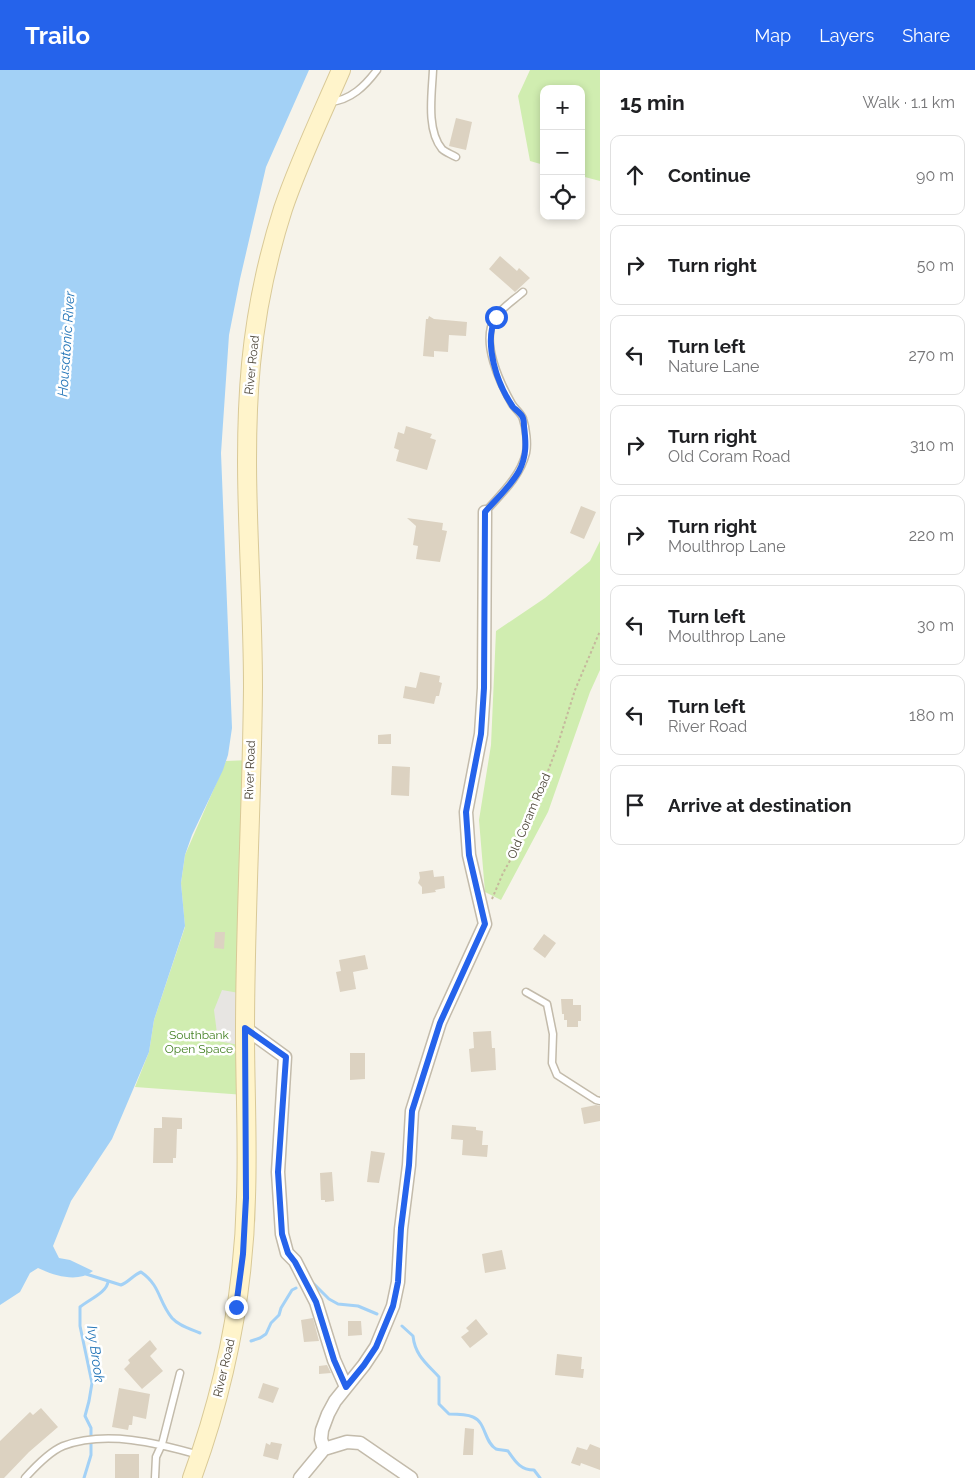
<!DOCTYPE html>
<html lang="en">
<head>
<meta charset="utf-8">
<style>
	:root { --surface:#fff; --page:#f6f6f6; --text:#202124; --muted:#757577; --line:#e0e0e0; --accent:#2563eb }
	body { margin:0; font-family:Raleway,sans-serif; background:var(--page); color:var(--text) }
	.controls { position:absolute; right:15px; top:15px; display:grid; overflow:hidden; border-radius:10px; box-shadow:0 2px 8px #0003 }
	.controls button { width:45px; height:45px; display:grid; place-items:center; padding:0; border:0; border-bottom:1px solid var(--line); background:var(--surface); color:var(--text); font:25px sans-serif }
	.stop { position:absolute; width:15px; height:15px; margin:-11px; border:4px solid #2563eb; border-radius:50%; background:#fff }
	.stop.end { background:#2563eb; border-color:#fff; box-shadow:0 1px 5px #0008 }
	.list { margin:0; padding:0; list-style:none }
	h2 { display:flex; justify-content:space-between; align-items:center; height:65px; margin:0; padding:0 20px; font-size:21px }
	h2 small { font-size:16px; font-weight:400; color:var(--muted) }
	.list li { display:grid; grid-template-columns:32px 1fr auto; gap:15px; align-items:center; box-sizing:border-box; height:80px; margin:0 10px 10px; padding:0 10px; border:1px solid var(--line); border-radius:10px }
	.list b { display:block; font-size:19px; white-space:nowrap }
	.list p { margin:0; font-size:16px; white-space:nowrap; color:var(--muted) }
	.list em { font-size:16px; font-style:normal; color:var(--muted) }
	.icon { flex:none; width:28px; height:28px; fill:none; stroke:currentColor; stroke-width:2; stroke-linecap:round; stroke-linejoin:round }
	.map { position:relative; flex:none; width:600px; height:1408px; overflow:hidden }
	header { display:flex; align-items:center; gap:30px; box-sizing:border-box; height:70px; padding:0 25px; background:var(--accent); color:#fff }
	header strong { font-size:24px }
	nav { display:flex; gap:28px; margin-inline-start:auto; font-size:18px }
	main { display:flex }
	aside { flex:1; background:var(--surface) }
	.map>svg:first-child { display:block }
</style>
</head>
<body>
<header>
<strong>Trailo</strong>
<nav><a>Map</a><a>Layers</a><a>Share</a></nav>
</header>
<main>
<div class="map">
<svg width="600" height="1408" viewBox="0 0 600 1408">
	<rect width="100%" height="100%" fill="#f6f3ea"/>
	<!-- green -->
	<path fill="#d0edb0" d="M530 0H600V111L581 106V19H544V95L530 91 518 26Z
		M600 471V600L590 622 548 742 501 830 485 822 479 750 491 675 496 561 545 528 590 491Z
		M250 690 245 1025 135 1017 149 982 154 950 185 857 181 813 185 785 226 691Z"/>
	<!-- parking -->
	<path fill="#e7e5e2" d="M222 920 239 923V975L218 971 214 940Z"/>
	<!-- water -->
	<path fill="#a3d1f6" d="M0 0H309L266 97 240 209 229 265 221 383 232 658 228 685 223 700 192 765 185 785 181 813 185 856 154 950 149 982 112 1069 71 1131 53 1176 59 1188 70 1190 93 1201C78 1213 55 1206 38 1198L30 1203 20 1222 0 1235Z"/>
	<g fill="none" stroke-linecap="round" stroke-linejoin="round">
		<!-- stream -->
		<path stroke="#a3d1f6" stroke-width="3" d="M86 1204 121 1215C129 1212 133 1205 141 1202 161 1216 158 1231 172 1248 179 1256 190 1259 200 1263
			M314 1214 329 1229 338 1234 358 1236 377 1244
			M402 1256 413 1266C415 1285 426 1293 439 1307V1334L449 1344C457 1344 466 1344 473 1347 486 1352 484 1372 496 1379 499 1380 505 1380 508 1381 515 1391 520 1400 534 1400L540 1408
			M251 1271 260 1268 266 1264 271 1253 279 1245 281 1238 292 1220 296 1218
			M84 1408 91 1385V1358L85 1346 89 1331 92 1313 80 1256V1237C88 1230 108 1222 108 1211"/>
	</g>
	<!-- building -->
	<path fill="#dcd2c1" d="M456 48 472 52 466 80 449 76Z
		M500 186 517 201 519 198 530 208 515 222 489 199Z
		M429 246 434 249 467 252 466 266 449 265 448 282 434 281V287L423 286 426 249H428Z
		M406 356 432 364 430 368 436 370 427 400 396 391 399 380 394 378 398 362 404 364Z
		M581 436 596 442 584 469 570 463Z
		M407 448 443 453 442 460 447 461 440 492 416 489 418 476 413 475 416 456Z
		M420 602 440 606 439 612 442 613 439 626H436L434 634 403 628 405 616 416 618Z
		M391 664V674H378V665Z
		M392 696 410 697 409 726 391 725Z
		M433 800 434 807 444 806 445 818 435 820 436 822 422 824V817L418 813 420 808 419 802Z
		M215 862H225L224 879 214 878Z
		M544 864 556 873 545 888 533 879Z
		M365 885 368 899 353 902 356 919 340 922 336 902 341 901 339 890Z
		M561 929H573V935H581V951H578V957H567V950H564V944H562Z
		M491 961 492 978H495L496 1000 471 1002 469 979 474 978 473 962Z
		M350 983H365V1009L350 1010Z
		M596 1035 600 1036V1051L584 1054 581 1038Z
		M162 1047 182 1048V1059H177L176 1088H173V1093H153L154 1058H162Z
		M452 1055 476 1057V1060L483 1061 482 1075H488L487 1087 462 1085 463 1070 451 1069Z
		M371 1081 385 1083 379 1113 367 1112Z
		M332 1102 334 1131 325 1132V1130H321L320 1103Z
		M502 1180 506 1199 485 1203 482 1184Z
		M313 1248 319 1271 304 1272 301 1250Z
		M476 1249 488 1264 470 1278 461 1267 469 1261 466 1258Z
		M348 1251H361L362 1265 348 1266Z
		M150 1270 157 1279 150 1286 163 1301 142 1319 124 1299 130 1293 128 1290Z
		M557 1284 582 1287 581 1299H584L583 1308 555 1305Z
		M327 1295 331 1303 319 1304V1296Z
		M263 1313 279 1318 273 1333 258 1328Z
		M119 1318 150 1324 146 1349 133 1346 132 1355H129L128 1360 112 1357Z
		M41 1338 58 1357 29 1382 4 1408H0V1371L30 1342 33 1345Z
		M465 1358 474 1359 473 1385H463Z
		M271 1372 282 1374 278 1390 263 1386 266 1373 270 1375Z
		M590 1374 600 1378V1400L581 1393 580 1396 571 1393 577 1377 587 1380Z
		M115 1384H139V1408H115Z"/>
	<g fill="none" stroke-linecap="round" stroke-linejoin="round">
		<defs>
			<path id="lane" d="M433 0C432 23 426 60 442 79 445 82 451 84 456 87
				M330 32C351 30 365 16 377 0
				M485 442C501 424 520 407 526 383 528 374 526 358 523 349 522 344 515 339 512 334 500 313 480 271 495 248 501 238 514 230 523 222
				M526 922 547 934 553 964 552 993 557 1005 596 1030 600 1031
				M25 1408C34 1398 51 1381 63 1376 106 1360 157 1373 199 1385
				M155 1408 156 1387 162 1374 180 1303"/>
			<path id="street" d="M245 958 285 987 278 1102 282 1164 287 1183 295 1191 316 1232 334 1290 346 1317
				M324 1379 321 1369 322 1360 328 1344 335 1331 364 1295 376 1277 393 1236 398 1212 401 1159 409 1095 412 1041 440 952 485 854 469 785 466 742 481 664 484 618 485 442
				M300 1408 324 1379 347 1372 360 1373 411 1408"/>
			<path id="secondary" d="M192 1408C225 1318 244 1223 246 1127 248 1072 245 1017 245 962 245 847 252 732 253 617 253 509 241 401 251 294 256 242 267 189 283 139 299 92 321 46 341 0"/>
		</defs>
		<!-- lane casing -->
		<use href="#lane" stroke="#c3bbab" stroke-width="9"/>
		<!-- street casing -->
		<use href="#street" stroke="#c3bbab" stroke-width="15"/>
		<!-- secondary casing -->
		<use href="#secondary" stroke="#d9c997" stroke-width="20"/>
		<!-- path -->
		<path stroke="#c5b89c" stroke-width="2" stroke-dasharray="2.5 2.5" stroke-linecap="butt" d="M492 829 503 803 520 773 534 739 558 674 575 620 600 561"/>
		<!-- lane -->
		<use href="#lane" stroke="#fff" stroke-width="6"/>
		<!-- street -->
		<use href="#street" stroke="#fff" stroke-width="12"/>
		<!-- secondary -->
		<use href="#secondary" stroke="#fff4cb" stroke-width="18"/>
	</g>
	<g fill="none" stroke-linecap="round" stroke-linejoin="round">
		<!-- route -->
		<path stroke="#2563eb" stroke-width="6" d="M236 1237 243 1184 246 1128 245 958 286 987 278 1102 282 1164 288 1183 295 1192 316 1232 334 1290 346 1317 364 1295 376 1277 393 1236 398 1212 401 1158 409 1095 412 1041 440 953 485 854 469 785 466 742 481 664 484 618 485 442C496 429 511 416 519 401 527 386 526 372 524 356 524 353 524 351 523 348 522 344 516 340 513 337 497 314 483 273 496 247"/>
	</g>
	<g text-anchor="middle" stroke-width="5" stroke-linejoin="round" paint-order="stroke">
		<!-- street labels -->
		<g font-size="12" fill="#4b4437" stroke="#fff">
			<text transform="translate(252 295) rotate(-84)" y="4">River Road</text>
			<text transform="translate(250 700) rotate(-88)" y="4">River Road</text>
			<text transform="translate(529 746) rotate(-67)" y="4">Old Coram Road</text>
			<text transform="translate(224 1298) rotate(-77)" y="4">River Road</text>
		</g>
		<!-- park labels -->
		<g font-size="12" fill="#458225" stroke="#fff">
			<text x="199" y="969">Southbank<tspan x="199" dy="14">Open Space</tspan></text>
		</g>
		<!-- water labels -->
		<g font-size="14" font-style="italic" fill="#2576b8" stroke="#fff">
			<text transform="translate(66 274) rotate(-86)" y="5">Housatonic River</text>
			<text transform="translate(96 1284) rotate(82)" y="5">Ivy Brook</text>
		</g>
	</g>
</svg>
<div class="controls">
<button>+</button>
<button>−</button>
<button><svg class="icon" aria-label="locate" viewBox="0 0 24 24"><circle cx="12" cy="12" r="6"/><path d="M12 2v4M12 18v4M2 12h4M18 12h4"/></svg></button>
</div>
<div class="stop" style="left:496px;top:247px"></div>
<div class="stop end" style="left:236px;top:1237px"></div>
</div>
<aside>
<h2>15 min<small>Walk · 1.1 km</small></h2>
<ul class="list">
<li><svg class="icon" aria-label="ahead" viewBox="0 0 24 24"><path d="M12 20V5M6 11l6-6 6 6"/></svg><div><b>Continue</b></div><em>90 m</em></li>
<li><svg class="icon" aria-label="right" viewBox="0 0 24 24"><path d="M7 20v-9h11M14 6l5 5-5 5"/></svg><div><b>Turn right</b></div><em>50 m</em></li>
<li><svg class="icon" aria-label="left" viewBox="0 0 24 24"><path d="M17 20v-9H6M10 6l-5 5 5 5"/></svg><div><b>Turn left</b><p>Nature Lane</p></div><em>270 m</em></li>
<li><svg class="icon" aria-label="right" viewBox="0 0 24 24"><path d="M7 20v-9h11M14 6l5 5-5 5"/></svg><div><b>Turn right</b><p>Old Coram Road</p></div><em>310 m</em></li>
<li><svg class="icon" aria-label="right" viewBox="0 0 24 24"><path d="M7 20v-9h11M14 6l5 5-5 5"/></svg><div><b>Turn right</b><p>Moulthrop Lane</p></div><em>220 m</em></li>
<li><svg class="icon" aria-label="left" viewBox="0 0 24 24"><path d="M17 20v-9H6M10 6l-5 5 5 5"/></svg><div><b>Turn left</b><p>Moulthrop Lane</p></div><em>30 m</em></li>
<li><svg class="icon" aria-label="left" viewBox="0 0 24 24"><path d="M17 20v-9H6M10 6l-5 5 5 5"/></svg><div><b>Turn left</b><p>River Road</p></div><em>180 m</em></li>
<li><svg class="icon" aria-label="arrive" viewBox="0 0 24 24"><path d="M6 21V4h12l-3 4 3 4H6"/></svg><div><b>Arrive at destination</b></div></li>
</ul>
</aside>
</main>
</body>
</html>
